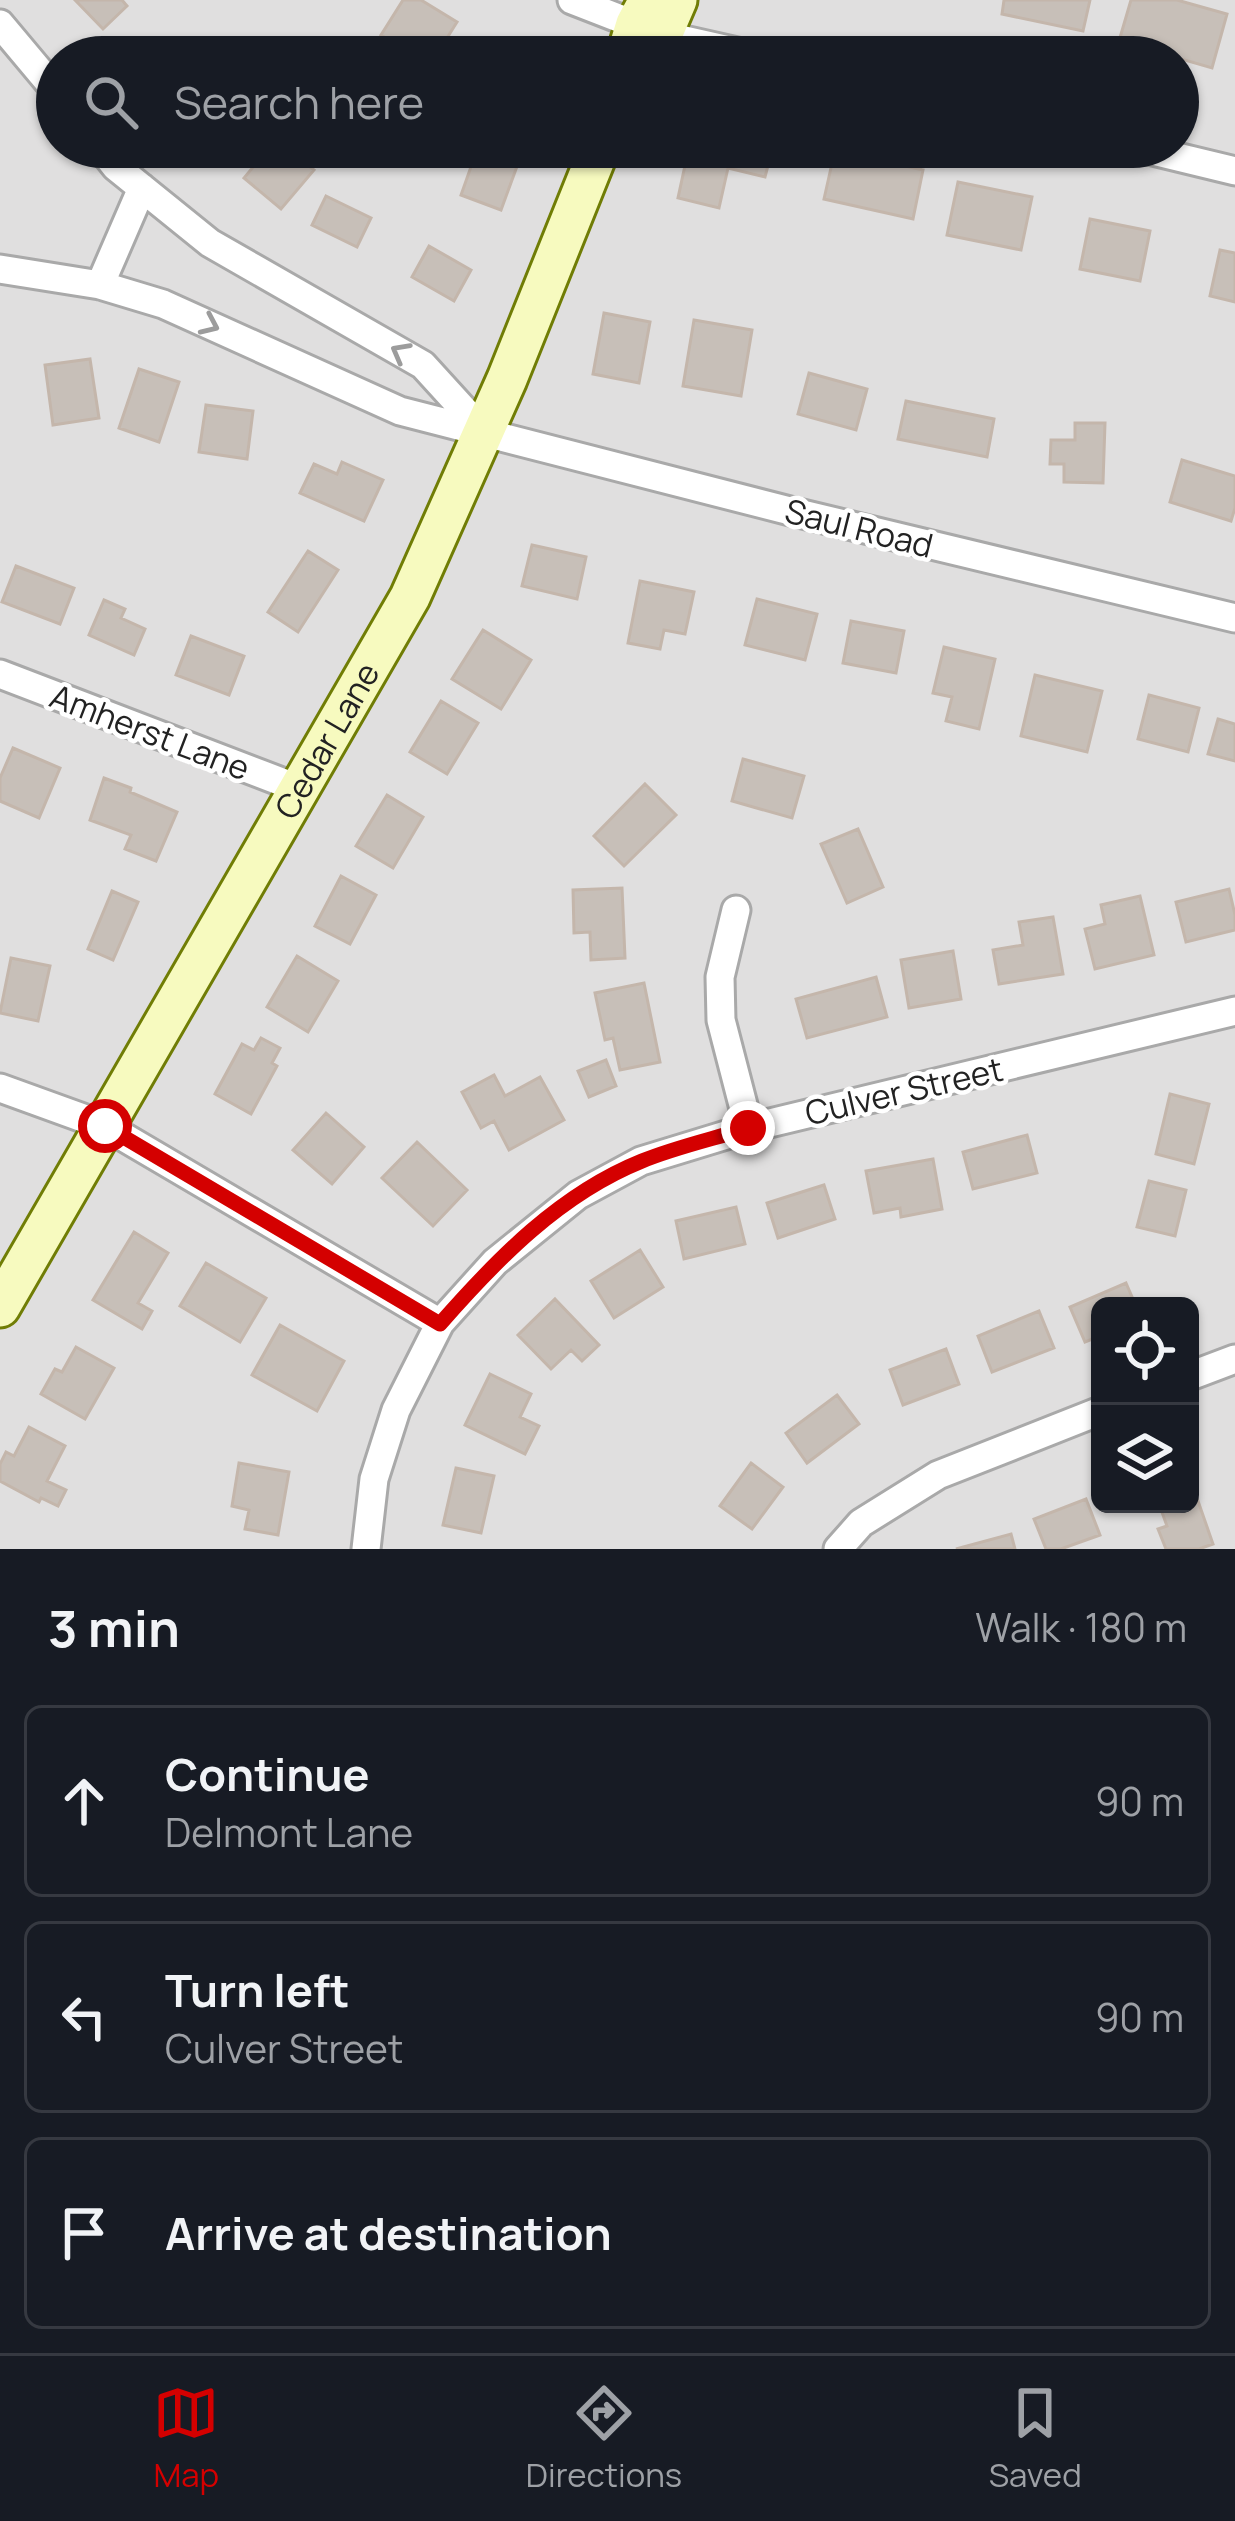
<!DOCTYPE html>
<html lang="en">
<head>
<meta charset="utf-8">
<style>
	:root { --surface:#171b24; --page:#242831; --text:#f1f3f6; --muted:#9ea1a6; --line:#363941; --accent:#d40000 }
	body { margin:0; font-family:Manrope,sans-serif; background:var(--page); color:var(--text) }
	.controls { position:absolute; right:36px; bottom:36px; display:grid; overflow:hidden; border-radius:18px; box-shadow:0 3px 9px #0004 }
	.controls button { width:108px; height:108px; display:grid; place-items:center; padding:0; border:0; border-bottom:3px solid var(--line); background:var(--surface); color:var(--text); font:60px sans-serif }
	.stop { position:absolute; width:36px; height:36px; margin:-27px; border:9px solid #d40000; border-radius:50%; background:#fff }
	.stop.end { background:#d40000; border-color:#fff; box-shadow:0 3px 12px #0008 }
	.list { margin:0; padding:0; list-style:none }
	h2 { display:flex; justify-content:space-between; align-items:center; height:156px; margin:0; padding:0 48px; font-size:51px }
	h2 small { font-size:39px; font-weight:400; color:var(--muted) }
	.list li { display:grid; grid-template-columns:78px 1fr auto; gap:36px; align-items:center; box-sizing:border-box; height:192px; margin:0 24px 24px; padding:0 24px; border:3px solid var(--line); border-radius:18px }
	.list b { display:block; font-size:45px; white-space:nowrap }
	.list p { margin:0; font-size:39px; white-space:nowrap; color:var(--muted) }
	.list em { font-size:39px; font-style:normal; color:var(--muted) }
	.icon { flex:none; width:66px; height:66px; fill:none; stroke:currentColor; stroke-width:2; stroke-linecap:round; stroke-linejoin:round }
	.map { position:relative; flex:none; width:1235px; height:1549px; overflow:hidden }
	.search { position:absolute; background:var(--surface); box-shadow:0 3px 9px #0004; left:36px; right:36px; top:36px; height:132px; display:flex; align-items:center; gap:30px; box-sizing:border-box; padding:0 42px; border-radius:66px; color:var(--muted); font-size:45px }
	.sheet { height:804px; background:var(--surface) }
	nav { display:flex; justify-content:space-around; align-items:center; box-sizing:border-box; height:168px; border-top:3px solid var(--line); background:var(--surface); font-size:33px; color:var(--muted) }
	nav a { display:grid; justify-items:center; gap:6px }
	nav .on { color:var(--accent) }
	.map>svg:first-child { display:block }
</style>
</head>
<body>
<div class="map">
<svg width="1235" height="1549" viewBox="0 0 1235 1549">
	<rect width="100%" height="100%" fill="#f2efe9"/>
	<!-- residential -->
	<path fill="#e0dfdf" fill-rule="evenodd" d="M0 0H1235V1549H0ZM57 57H1178V147H57ZM1100 1306H1190V1504H1100Z"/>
	<!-- building -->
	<path fill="#c7bfb8" stroke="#c4b6ab" stroke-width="3" d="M75 0H122L127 6 103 29Z
		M403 0H421L457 22 435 57H417L381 35Z
		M1004 0H1090L1083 31 1002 14Z
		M1131 0H1177L1227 14 1212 68 1119 41Z
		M152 38 164 51 177 39 194 57H131Z
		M270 147H286L314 170 281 209 244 178Z
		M478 147 519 161 501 210 461 195Z
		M689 147H773L765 177 728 168 719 208 678 198Z
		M835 150 923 170 913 219 824 199Z
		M958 182 1032 197 1021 250 947 235Z
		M326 196 371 218 357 247 312 225Z
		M1090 219 1150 231 1140 281 1080 269Z
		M429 246 471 270 454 301 412 277Z
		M1220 250 1235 253V302L1210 296Z
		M604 313 650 322 639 383 593 374Z
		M694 320 752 330 741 396 683 386Z
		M90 359 99 418 53 425 45 365Z
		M139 369 179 382 159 442 119 428Z
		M809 373 867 389 856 430 798 414Z
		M906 401 994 419 987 457 898 439Z
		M206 405 253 411 247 459 199 452Z
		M1075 423H1105L1103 483 1064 482V464H1050L1051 440H1075Z
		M1182 460 1235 476V508L1231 521 1170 502Z
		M342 462 383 480 364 521 300 493 314 464 337 474Z
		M532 545 586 557 577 599 522 586Z
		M308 551 338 570 298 632 268 612Z
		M16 566 74 588 60 624 2 602Z
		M640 581 694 592 685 634 664 630 660 649 628 643Z
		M757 599 817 614 805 660 745 645Z
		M104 600 125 609 121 618 145 629 134 655 89 635Z
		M851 621 904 631 896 673 843 663Z
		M483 630 531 660 501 709 452 679Z
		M191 636 244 656 229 695 176 675Z
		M944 647 995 659 979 729 946 721 952 697 933 693Z
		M1035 675 1102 691 1087 752 1021 736Z
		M1149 695 1199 708 1188 752 1138 739Z
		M441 701 478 723 447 774 410 752Z
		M1218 719 1235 724V761L1208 754Z
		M13 748 60 768 39 818 0 801V778Z
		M743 759 804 776 792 818 732 801Z
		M104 778 131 788 130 792 177 812 156 861 125 849 131 835 90 820Z
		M645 784 676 815 624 866 594 836Z
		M387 795 423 817 393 868 356 846Z
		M858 829 883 887 847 903 821 844Z
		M341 876 376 895 350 944 315 926Z
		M622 888 625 958 591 960 590 932 574 933 573 890Z
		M1229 889 1235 915V930L1186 942 1176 902Z
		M112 891 138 902 113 960 88 949Z
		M1140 896 1154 955 1095 969 1085 929 1105 924 1101 905Z
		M1053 917 1063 974 999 984 993 950 1023 945 1019 922Z
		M953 951 961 999 909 1008 901 960Z
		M297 956 338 981 308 1032 267 1007Z
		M11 958 50 966 38 1021 0 1013Z
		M876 977 887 1017 807 1038 796 999Z
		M644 983 660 1062 620 1070 613 1038 605 1040 595 993Z
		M261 1038 280 1048 272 1063 277 1066 251 1114 215 1094 242 1044 254 1050Z
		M606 1060 616 1086 589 1097 578 1071Z
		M494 1075 505 1096 540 1077 564 1120 509 1150 494 1121 481 1128 462 1092Z
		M1170 1094 1209 1104 1194 1164 1156 1154Z
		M326 1113 364 1147 332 1184 293 1150Z
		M1027 1135 1037 1173 973 1189 963 1152Z
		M417 1142 467 1190 433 1226 382 1178Z
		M933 1159 942 1209 901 1217 900 1208 874 1213 866 1171Z
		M1149 1181 1186 1190 1175 1236 1137 1227Z
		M824 1185 835 1219 778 1238 767 1203Z
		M736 1207 745 1244 684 1259 676 1221Z
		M134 1232 168 1253 138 1303 152 1311 142 1329 93 1300Z
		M640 1250 663 1287 614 1318 591 1281Z
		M206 1263 266 1298 240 1342 180 1306Z
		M1126 1283 1136 1306H1100V1336L1085 1342 1070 1307Z
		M555 1299 599 1345 582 1361 571 1350 551 1369 518 1335Z
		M1039 1311 1054 1348 992 1372 978 1336Z
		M280 1325 344 1361 317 1411 252 1375Z
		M76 1347 114 1368 85 1419 41 1394 55 1369 62 1372Z
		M946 1349 959 1384 903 1405 890 1370Z
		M490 1374 531 1394 520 1417 539 1426 525 1454 465 1425Z
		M837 1395 859 1424 807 1463 786 1433Z
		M29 1427 65 1446 47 1481 66 1490 58 1506 41 1498 39 1502 0 1481V1464L6 1452 14 1456Z
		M239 1463 289 1472 278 1535 245 1529 249 1510 232 1506Z
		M751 1463 783 1487 752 1529 720 1506Z
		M456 1468 494 1476 481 1533 443 1525Z
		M1190 1478 1213 1544 1199 1549H1166L1158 1529 1167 1526 1159 1504H1190Z
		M1086 1499 1100 1535 1061 1549H1046L1034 1519Z
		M1011 1534 1015 1549H956Z"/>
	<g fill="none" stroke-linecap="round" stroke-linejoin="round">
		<defs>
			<path id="street" d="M572 0 662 35 760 57
				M0 24 57 92
				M100 147 116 167 210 243 423 365 484 432
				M1136 147 1235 171
				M0 269 100 285 163 304 400 411 790 511 1235 618
				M100 285 142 188
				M0 674 300 789
				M736 910 720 977 721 1020 749 1128
				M0 1088 105 1126 440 1323
				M1190 1376 1235 1359
				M366 1549 374 1479 396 1410 440 1323 495 1262 578 1195 641 1161 749 1128 1235 1011
				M838 1549 861 1523 938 1475 1100 1411"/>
			<g id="secondary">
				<path d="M626 57 636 24 649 0"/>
				<path d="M649 57 662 35 677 0"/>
				<path id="s1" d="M0 1307 410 597 507 379 600 147"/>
			</g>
		</defs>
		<!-- street casing -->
		<use href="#street" stroke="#a9a9a9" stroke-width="33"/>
		<!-- secondary casing -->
		<use href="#secondary" stroke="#707d05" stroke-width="45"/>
		<!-- street -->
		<use href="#street" stroke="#fff" stroke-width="27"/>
		<!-- secondary -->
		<use href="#secondary" stroke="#f7fabf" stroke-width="39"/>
	</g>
	<!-- one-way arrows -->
	<defs><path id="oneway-chevron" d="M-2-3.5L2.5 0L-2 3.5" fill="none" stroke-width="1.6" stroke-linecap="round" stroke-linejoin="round" transform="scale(3)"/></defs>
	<g stroke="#9c9c9c">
		<use href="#oneway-chevron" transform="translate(210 325) rotate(24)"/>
		<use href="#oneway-chevron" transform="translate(400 352) rotate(-151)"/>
	</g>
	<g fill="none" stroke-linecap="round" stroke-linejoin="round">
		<!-- route -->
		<path stroke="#d40000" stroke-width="15" d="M105 1126 440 1324C497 1259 560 1194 642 1161 676 1147 713 1139 748 1128"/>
	</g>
	<g text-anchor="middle" stroke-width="9" stroke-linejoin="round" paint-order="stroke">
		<!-- street labels -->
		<g font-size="33" fill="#222" stroke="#fff">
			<text transform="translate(859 528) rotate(14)" y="12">Saul Road</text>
			<text transform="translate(150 732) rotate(21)" y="12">Amherst Lane</text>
			<text dy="12" stroke="none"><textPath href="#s1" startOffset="654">Cedar Lane</textPath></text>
			<text transform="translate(904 1091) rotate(-13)" y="12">Culver Street</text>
		</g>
	</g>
</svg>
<div class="controls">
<button><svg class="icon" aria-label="locate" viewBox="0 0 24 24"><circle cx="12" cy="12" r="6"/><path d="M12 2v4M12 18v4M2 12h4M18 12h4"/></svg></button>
<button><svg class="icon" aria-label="layers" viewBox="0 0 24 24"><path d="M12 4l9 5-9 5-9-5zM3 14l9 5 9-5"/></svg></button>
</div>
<div class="stop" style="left:105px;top:1126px"></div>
<div class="stop end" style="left:748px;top:1128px"></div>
<div class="search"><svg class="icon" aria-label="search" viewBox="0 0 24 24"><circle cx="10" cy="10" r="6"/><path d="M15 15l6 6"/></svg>Search here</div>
</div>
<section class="sheet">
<h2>3 min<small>Walk · 180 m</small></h2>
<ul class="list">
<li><svg class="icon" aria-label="ahead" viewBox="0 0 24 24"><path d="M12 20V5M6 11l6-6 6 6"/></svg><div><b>Continue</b><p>Delmont Lane</p></div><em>90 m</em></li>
<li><svg class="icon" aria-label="left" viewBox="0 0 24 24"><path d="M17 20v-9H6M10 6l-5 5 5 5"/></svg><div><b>Turn left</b><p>Culver Street</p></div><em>90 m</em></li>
<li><svg class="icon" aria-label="arrive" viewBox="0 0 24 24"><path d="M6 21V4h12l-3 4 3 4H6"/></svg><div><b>Arrive at destination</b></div></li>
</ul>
</section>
<nav>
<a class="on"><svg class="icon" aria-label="map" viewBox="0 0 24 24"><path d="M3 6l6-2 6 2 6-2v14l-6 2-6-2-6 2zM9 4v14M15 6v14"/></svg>Map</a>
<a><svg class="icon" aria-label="directions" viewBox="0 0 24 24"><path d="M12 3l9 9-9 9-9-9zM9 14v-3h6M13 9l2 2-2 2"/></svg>Directions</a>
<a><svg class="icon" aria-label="saved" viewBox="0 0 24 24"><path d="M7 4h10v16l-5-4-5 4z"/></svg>Saved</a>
</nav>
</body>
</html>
